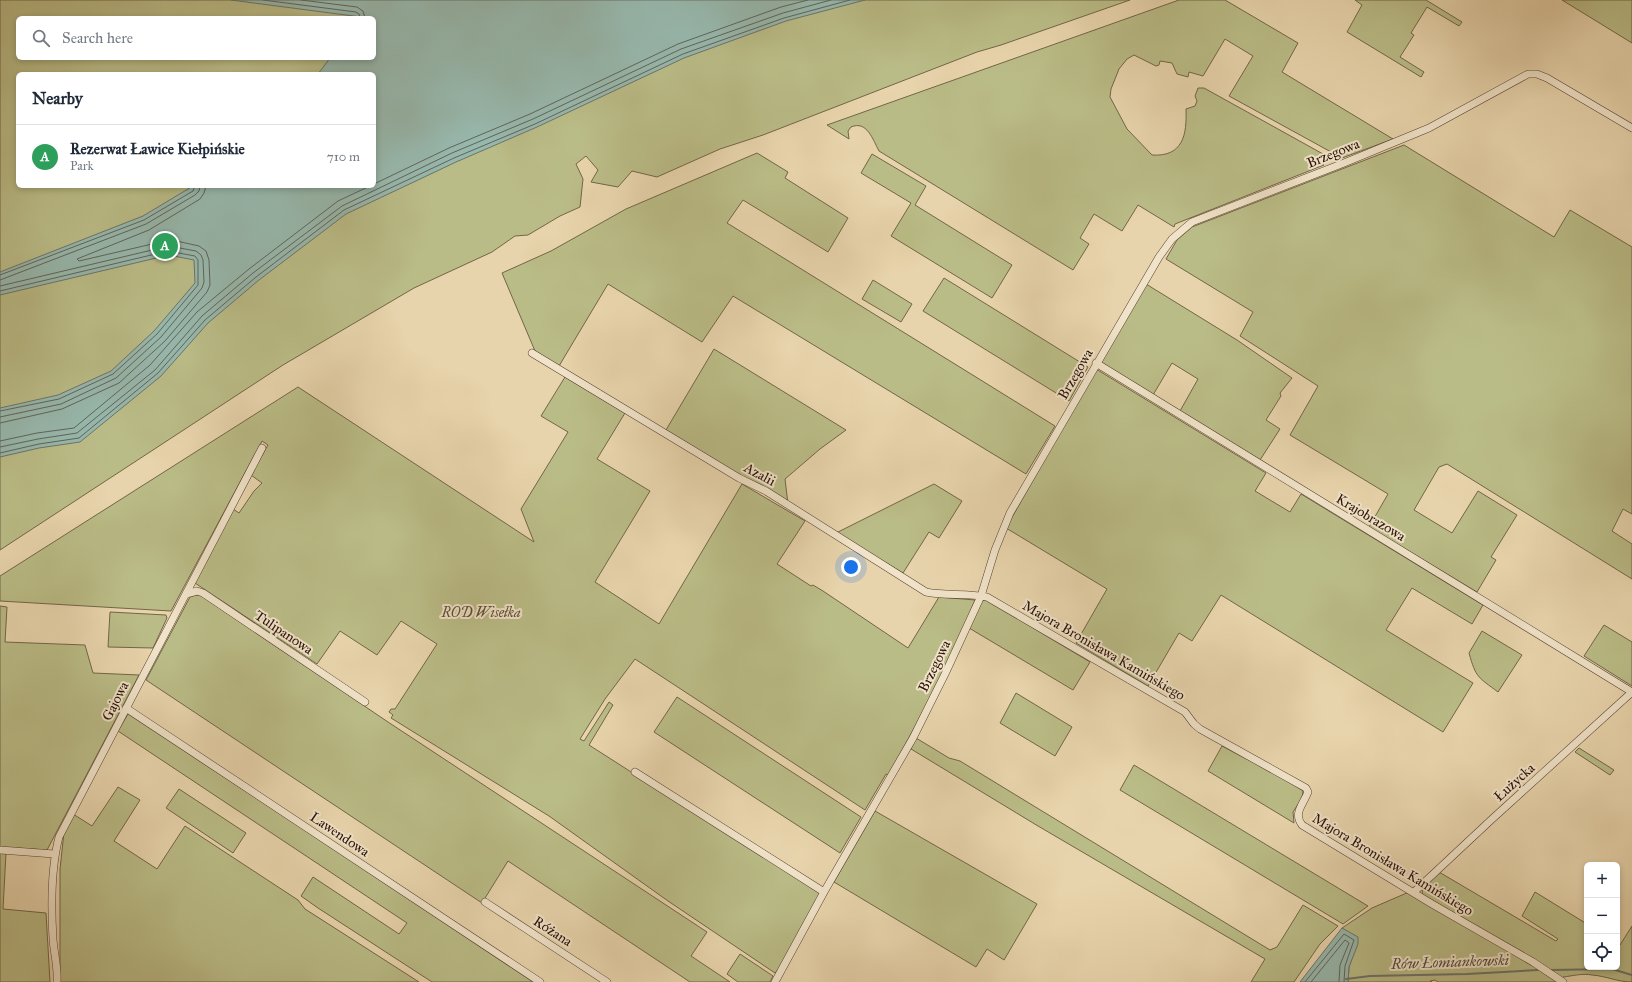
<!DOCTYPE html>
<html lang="en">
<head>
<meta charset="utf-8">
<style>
	:root { --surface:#fff; --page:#f2f2f3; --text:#1f2937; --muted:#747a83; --line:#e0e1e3; --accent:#8f2418 }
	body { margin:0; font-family:"IM FELL Great Primer",serif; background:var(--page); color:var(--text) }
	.controls { position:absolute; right:12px; bottom:12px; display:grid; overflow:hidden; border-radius:6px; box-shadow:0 2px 6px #0003 }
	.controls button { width:36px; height:36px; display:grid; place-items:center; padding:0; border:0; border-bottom:1px solid var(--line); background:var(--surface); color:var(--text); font:20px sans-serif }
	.you { position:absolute; left:851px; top:567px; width:14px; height:14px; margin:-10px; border:3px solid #fff; border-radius:50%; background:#1a73e8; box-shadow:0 0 0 6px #1a73e833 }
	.badge { display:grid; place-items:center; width:26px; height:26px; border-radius:50%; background:var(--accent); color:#fff; font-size:13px; font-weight:700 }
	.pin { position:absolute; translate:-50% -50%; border:2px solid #fff; box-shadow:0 1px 4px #0006 }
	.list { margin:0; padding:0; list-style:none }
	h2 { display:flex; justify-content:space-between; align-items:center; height:52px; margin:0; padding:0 16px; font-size:17px }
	h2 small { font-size:13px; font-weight:400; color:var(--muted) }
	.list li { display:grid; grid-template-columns:26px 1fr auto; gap:12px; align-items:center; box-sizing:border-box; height:64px; padding:0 16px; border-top:1px solid var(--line) }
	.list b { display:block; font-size:15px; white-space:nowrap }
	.list p { margin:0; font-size:13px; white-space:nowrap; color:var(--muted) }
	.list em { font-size:13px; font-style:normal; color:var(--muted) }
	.icon { flex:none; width:22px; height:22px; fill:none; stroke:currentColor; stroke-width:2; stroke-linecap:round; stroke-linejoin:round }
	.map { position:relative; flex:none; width:1632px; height:982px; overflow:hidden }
	.search { position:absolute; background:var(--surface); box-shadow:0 2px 6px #0003; left:16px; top:16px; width:360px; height:44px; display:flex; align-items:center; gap:10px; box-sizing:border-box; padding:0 14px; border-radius:6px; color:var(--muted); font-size:15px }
	.panel { position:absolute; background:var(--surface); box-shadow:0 2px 6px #0003; left:16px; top:72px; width:360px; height:116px; border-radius:6px }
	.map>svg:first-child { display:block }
</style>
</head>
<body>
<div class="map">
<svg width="1632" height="982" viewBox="0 0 1632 982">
	<rect width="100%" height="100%" fill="#e8d4ac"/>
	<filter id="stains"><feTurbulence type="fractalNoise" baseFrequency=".005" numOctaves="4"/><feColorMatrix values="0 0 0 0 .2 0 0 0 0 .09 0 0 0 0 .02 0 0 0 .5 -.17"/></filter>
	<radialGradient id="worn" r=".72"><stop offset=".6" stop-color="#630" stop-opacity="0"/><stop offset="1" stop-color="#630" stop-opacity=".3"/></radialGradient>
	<!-- green -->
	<path fill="#babc87" stroke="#726646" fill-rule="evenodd" d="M0 0H1130L1001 45 977 52 763 135 720 149 657 177 632 171 618 187 591 182 598 170 586 156 576 164 583 179 580 207 560 216 528 235 515 236 492 252 414 288 283 365 0 550ZM18 18H374V58H18ZM18 74H374V186H18Z
		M1179 0H1225L1298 43 1282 72 1393 139 1342 158 1229 96 1253 56 1225 39 1203 76 1189 72 1188 77 1177 74 1172 63 1160 61 1159 65 1156 66 1134 55 1127 59 1119 69 1111 89 1110 97 1127 129 1152 155C1183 157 1187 135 1186 109L1195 106 1197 101 1195 96 1198 88H1204L1323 154 1320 160 1324 165 1175 224 1174 227 1138 205 1122 231 1094 214 1080 238 1089 244 1073 270 879 151C873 140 867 120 851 127L848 131 849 139 827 125Z
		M1355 0H1426L1462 22 1459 26 1427 7 1411 33 1414 35 1400 57 1424 72 1421 77 1347 32 1362 5Z
		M1562 0H1632V43Z
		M1404 145 1554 237 1570 210 1632 247V514L1623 509 1612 531 1632 544V579L1447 464 1439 467 1414 510 1452 533 1478 491 1517 515 1491 557 1496 560 1477 592 1369 527 1388 494 1290 435 1318 386 1240 336 1253 312 1166 259 1177 240 1192 227Z
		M757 153 788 172 785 178 848 218 828 252 743 200 727 223 1055 426 1026 474 733 296 702 342 608 284 559 366 535 351 502 273 551 251 626 209Z
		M872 154 926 186 915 205 1012 265 992 298 891 236 911 203 861 173Z
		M944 278 1088 367 1069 401 923 311Z
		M873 280 912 304 901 322 862 299Z
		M1146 284 1237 340 1292 378 1280 393 1281 396 1266 420 1280 429 1260 460 1180 411 1198 379 1172 363 1153 395 1100 362Z
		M714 349 846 430 820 449 785 479 788 504 666 430Z
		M1096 369 1266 473 1255 491 1290 512 1301 494 1483 605 1472 624 1412 588 1386 630 1473 683 1443 732 1221 595 1192 641 1179 633 1148 686 1076 643 1107 589 1006 528Z
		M565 377 625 413 597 459 650 491 595 582 659 624 742 484 805 521 777 564 811 586 813 585 823 591 908 648 939 597 975 600C951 660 920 719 888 775L886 774 865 810 635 659 605 699 580 739 584 741 609 702 613 705 589 745 820 893 781 966 775 973 668 901 549 816 391 718 393 715 389 712 391 709H395L437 644 401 621 377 655 340 631 317 664 195 583 233 509 239 513 254 491 262 483 251 475 268 445 262 441 171 611 0 601V576L298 387 534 542 521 509 568 432 541 416Z
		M934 484 962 501 939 538 929 532 903 573 836 533Z
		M197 595H200L388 722 707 932 691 956 730 982H690L508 861 482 903 146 680 190 597Z
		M986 600 1090 662 1073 690 969 628 981 601Z
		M0 606 7 607 5 642 85 645 93 673 139 675 47 850 0 847Z
		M110 612 166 615 167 618 153 648 108 647Z
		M1604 625 1632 642V686L1584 656Z
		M1482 631 1522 655 1498 692C1478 677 1476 678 1469 653Z
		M1016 693 1072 727 1055 756 1000 723Z
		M677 697 861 817 840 853 654 732Z
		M128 714 338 852 533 982H432L318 908 301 896 313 877 399 934 407 923 118 731Z
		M916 738 949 758 960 761 1270 950 1277 947 1303 905 1338 926 1320 944 1294 982H1251L1265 959 1038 826 911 749Z
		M1222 746C1249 761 1278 773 1303 791L1302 798 1293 812 1294 823 1208 771Z
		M1579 748 1614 770 1610 775 1575 752Z
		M1134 765 1368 906 1343 924 1120 790Z
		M118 787 140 800 114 841 157 869 185 826 298 900 305 909 419 982H60V869L64 832 73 814 92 826Z
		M179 789 246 833 233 853 166 808Z
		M875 811 1037 904 1004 960 987 949 976 967 834 882Z
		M0 852 6 853 3 909 46 913 50 982H0Z
		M1439 872 1556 941 1558 939 1522 916 1535 892 1587 924V967H1617V943L1620 945 1632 926V982C1618 982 1606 976 1592 975 1583 973 1572 976 1563 977L1562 979 1422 894 1423 887Z
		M1409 892 1546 974 1559 982H1438L1435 980 1430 981 1432 982H1348L1349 967 1352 958 1342 928 1372 908Z
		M740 954 773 976 770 982H738L727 974Z"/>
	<!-- water -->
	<path fill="#97b8ad" stroke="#6b746a" d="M231 0H865L786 21 684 58 537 127 456 162 346 214 259 280 208 323 161 376 80 442 39 448 0 457V408L58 395 111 371 154 331 195 283 194 260 169 255 0 295V272L143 216 193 186H374V74H318L330 58H374V18H360L361 17Z
		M1342 928 1358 937V944L1349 967 1348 982H1300Z"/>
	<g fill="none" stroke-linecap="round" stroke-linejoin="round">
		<!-- shore -->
		<path stroke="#60645a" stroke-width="1" d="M263 0 356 12 359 14 360 18
			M301 0 357 7 363 11 365 18
			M374 184 449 148 530 114 678 44 781 7 808 0
			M0 275 144 220 193 191 195 186
			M0 280 146 224 195 195 199 191 200 186
			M0 286 169 246 196 251 201 255 203 260 204 282 202 288 161 337 116 378 61 404 0 417
			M0 291 168 251 195 256 198 260V285L157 334 113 374 59 399 0 411
			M0 423 62 409 119 383 165 341 207 292 210 285 209 260 206 251 199 246 172 240 165 241 79 261 77 259 149 230 200 199 204 193 206 186
			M0 441 37 433 74 428 150 365 197 312 249 269 338 201 370 186
			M0 447 38 439 77 433 155 370 202 316 253 273 342 206 452 153 533 119 681 49 783 13 831 0
			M0 453 39 444 79 438 158 373 205 320 256 277 344 210 454 158 535 124 683 54 784 18 850 0
			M1305 982 1344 934 1354 940 1345 966 1344 982
			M1311 982 1345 940 1349 943 1340 965 1339 982"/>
		<!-- stream -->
		<path stroke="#6b746a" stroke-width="2" d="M1550 970 1612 969 1632 975
			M1346 979 1370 976 1467 974 1538 970"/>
		<defs>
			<path id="minor" d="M532 353 739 478 766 491 926 592C945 596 966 593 987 597L1185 712 1194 724 1200 729 1306 788 1308 792C1303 805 1293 813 1302 825L1432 904 1533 962 1563 982
				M1096 363 1632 692
				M186 594 197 591 203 593 365 702
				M126 708 540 982
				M635 772 824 892
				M0 850 54 854
				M1414 892 1491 820 1632 692
				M485 902 607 982
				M57 982C58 966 54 954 53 939 51 907 51 868 59 837L262 448
				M775 982 824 892 913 738 945 674 981 596 995 550 1010 513 1159 257 1172 239 1192 222 1344 163 1429 128 1528 74H1537L1547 78 1632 128"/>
		</defs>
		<!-- minor casing -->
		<use href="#minor" stroke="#5a4030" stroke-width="8"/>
		<!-- minor -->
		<use href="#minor" stroke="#f0e3c9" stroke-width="7"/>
	</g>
	<g text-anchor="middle" stroke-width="4" stroke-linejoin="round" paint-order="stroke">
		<!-- street labels -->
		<g font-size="14" fill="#2a0f06" stroke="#f0e3c9">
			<text transform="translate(1333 153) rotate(-22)" y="5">Brzegowa</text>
			<text transform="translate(1075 374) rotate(-60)" y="5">Brzegowa</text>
			<text transform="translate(760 474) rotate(28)" y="5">Azalii</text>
			<text transform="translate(1371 517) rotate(31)" y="5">Krajobrazowa</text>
			<text transform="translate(284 632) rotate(34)" y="5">Tulipanowa</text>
			<text transform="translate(1104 650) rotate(30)" y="5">Majora Bronisława Kamińskiego</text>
			<text transform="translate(934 666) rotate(-64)" y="5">Brzegowa</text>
			<text transform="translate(115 701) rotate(-63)" y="5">Gajowa</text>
			<text transform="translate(1514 782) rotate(-42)" y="5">Łużycka</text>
			<text transform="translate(340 834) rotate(34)" y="5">Lawendowa</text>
			<text transform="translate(1393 864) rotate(31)" y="5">Majora Bronisława Kamińskiego</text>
			<text transform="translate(553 931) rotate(33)" y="5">Różana</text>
		</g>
		<!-- park labels -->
		<g font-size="14" font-style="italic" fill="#5c4c33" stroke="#f0e3c9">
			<text x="481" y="617">ROD Wisełka</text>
		</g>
		<!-- water labels -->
		<g font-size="15" font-style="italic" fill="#504a40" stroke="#f0e3c9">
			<text transform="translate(1450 962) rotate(-2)" y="5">Rów Łomiankowski</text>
		</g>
	</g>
	<rect width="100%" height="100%" filter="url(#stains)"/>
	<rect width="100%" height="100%" fill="url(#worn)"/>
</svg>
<div class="controls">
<button>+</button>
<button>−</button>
<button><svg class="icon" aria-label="locate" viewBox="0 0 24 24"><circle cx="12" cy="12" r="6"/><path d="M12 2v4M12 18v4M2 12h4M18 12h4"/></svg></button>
</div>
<div class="you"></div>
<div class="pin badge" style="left:165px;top:246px;background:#2e9e5b">A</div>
<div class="search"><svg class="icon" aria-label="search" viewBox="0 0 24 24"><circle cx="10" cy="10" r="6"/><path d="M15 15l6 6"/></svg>Search here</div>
<section class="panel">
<h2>Nearby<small></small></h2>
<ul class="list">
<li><span class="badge" style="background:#2e9e5b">A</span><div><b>Rezerwat Ławice Kiełpińskie</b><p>Park</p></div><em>710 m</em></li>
</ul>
</section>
</div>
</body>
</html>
